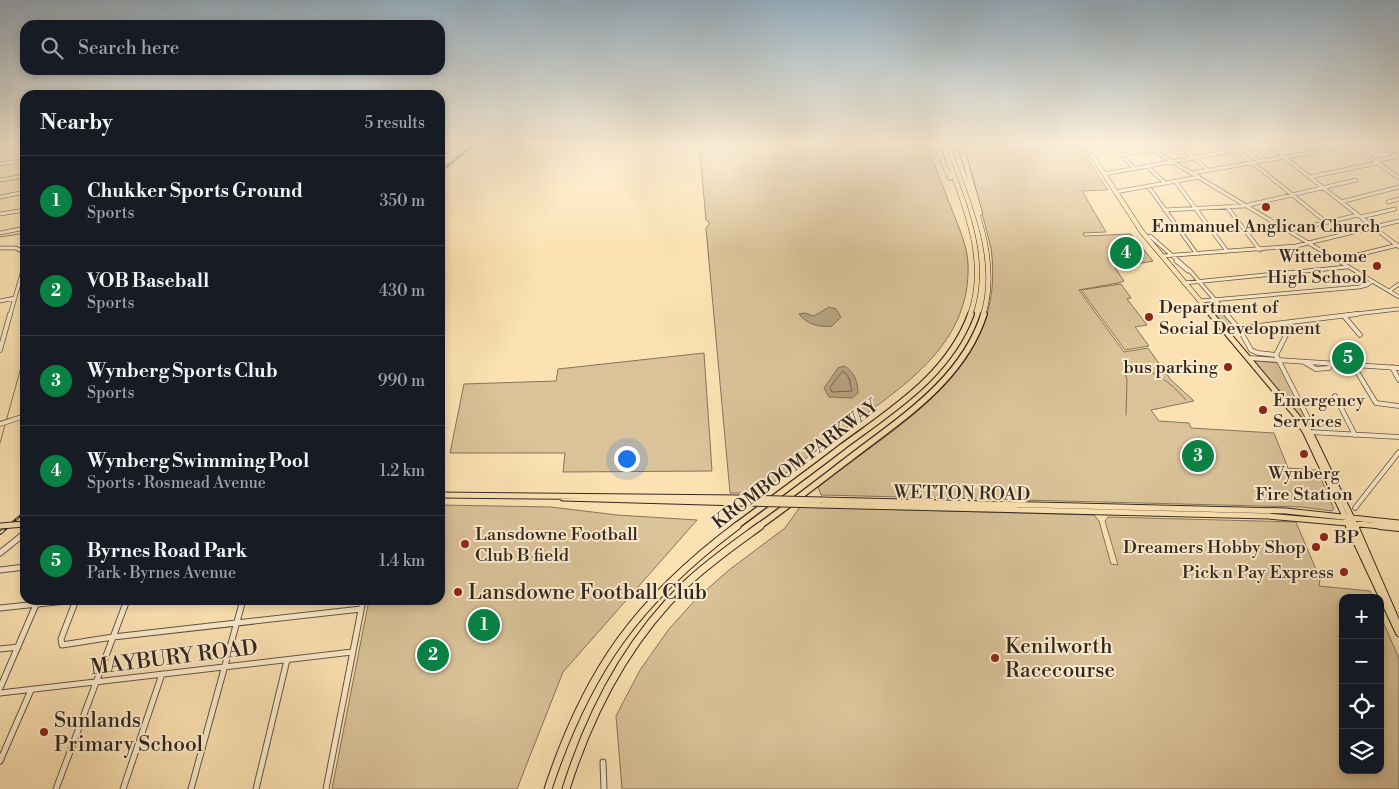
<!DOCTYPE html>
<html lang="en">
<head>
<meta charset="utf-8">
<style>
	:root { --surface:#171b24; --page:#20242c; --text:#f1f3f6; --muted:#9ea1a6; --line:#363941; --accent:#0b8043 }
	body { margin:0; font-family:"Libre Bodoni",serif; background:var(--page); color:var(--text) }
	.controls { position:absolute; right:15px; bottom:15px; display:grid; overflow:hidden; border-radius:10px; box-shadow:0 2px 8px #0003 }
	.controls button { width:45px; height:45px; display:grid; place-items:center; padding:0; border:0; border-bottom:1px solid var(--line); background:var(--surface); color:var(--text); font:25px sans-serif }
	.you { position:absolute; left:626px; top:458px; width:18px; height:18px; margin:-12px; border:4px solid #fff; border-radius:50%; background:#1a73e8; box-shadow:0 0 0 8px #1a73e833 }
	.badge { display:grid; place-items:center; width:32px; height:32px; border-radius:50%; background:var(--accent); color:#fff; font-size:16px; font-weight:700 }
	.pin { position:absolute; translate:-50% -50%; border:2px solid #fff; box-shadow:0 1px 5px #0006 }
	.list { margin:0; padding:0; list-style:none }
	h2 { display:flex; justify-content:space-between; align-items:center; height:65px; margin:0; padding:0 20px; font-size:21px }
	h2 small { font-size:16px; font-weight:400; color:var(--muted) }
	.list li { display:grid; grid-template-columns:32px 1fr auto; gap:15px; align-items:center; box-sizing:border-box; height:90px; padding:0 20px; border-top:1px solid var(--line) }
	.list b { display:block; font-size:19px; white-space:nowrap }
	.list p { margin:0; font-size:16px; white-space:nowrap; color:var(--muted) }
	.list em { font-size:16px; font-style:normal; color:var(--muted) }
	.icon { flex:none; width:28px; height:28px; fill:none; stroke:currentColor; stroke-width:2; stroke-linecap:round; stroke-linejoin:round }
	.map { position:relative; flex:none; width:1399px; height:789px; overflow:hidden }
	.search { position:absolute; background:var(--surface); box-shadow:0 2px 8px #0003; left:20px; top:20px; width:425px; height:55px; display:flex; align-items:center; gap:12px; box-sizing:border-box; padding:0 18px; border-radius:15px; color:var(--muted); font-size:19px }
	.panel { position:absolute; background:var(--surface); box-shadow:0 2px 8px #0003; left:20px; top:90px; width:425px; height:515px; border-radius:15px }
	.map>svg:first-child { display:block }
</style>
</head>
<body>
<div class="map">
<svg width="1399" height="789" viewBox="0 0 1399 789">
	<rect width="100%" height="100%" fill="#fce2b2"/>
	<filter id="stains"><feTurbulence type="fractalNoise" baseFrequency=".004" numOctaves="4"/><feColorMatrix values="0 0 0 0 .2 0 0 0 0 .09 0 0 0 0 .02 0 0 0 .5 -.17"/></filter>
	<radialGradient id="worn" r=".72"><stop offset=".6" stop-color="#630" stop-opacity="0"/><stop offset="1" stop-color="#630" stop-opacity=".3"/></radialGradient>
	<!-- green -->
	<path fill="#dac299" stroke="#86745c" d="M699 143H926C935 165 943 188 952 210 959 228 967 245 968 264 971 343 906 384 851 425 820 448 790 470 759 493H730L706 228 710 223 706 220Z
		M964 143H1077L1108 190 1082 191 1106 232 1083 233 1084 236 1131 234 1153 261 1115 268 1124 281 1118 283 1079 290 1124 352 1148 348 1171 380 1194 401 1151 410 1159 421 1189 423 1191 428 1274 433 1288 468 1316 470 1319 474 1334 509 1332 511 1301 507 821 495 818 487C899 423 1008 369 991 248Z
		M1121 284 1131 298 1127 299 1147 325 1135 327 1149 346 1125 350 1081 290Z
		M1211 301 1215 303 1234 327 1224 326 1206 304V302Z
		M704 353 712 471 563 472 565 453H450L464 384 556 381 558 369Z
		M1257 361 1280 363 1304 416 1309 418 1312 416 1316 425 1306 423 1255 362Z
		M440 505 551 507 617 515 697 520 563 672 517 789H332L369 600H440Z
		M800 507 1094 515 1099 521 1111 564 1118 565 1105 521 1108 517 1296 522 1320 579 1319 586 1370 591 1373 598H1343V770H1380V615L1399 658V789H622L616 716 640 670 669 629 697 598 729 570 785 528Z"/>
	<!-- water -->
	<path fill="#b7a280" stroke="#82715a" d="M829 307 836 309 841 317 832 326C821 328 806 324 799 314L805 313 814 316Z
		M844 366C854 371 858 382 858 393L852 398 829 397 824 388 838 368Z"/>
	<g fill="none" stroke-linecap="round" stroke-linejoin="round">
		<!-- shore -->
		<path stroke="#746450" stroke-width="1" d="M843 371 849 378 852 391 832 392 830 388Z"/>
		<!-- stream -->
		<path stroke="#82715a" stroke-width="1" d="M0 237 25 233
			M1126 415 1127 379 1124 372 1128 367C1153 368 1170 382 1186 400
			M0 443 25 353"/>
		<defs>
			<path id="minor-far2" d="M1109 143 1135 169
				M1141 143 1399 297
				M1176 143 1208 170
				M1228 143 1326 222
				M1243 143 1265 160
				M1266 143 1399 247
				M1322 143 1330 149
				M1350 143 1399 178
				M1377 143 1396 157
				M0 148 25 144
				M440 155 459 143
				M1121 155 1191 143
				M1375 161 1399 156
				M0 164 25 160
				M1148 167 1165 183
				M1193 173 1366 143
				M1104 174 1237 150
				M1310 177 1377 163
				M0 180 25 176
				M1175 181 1227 251
				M1148 186 1196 253
				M1115 192 1199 177
				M0 197 25 192
				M1341 202 1399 187
				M1388 202 1399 199
				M1227 207 1260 250
				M1164 210 1244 206 1356 180
				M0 214 25 210
				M1361 217 1395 209
				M1289 231 1358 215
				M0 233 25 228
				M1150 236 1191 272 1228 315
				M0 248H16L25 253
				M1162 256 1296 246 1399 221
				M1337 260 1398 245
				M1176 261 1188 271
				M1184 283 1347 267
				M1389 291 1399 284
				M0 301 15 298
				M1200 301 1359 287 1367 285 1372 281
				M10 315 25 263
				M1347 315 1399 309"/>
			<path id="minor-far1" d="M1226 314 1240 330 1251 350 1258 353 1276 355
				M1344 316 1360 335
				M1278 324 1286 335 1276 355 1307 416
				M1224 330 1357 314
				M0 350 10 314
				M1248 358 1399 368
				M1304 362 1316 369 1329 368 1331 364
				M1353 365 1376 403 1399 406
				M1392 367 1399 380
				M1335 396 1355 435
				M0 424 25 416
				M1309 432 1399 437
				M1355 508 1399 452"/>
			<path id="minor" d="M0 553 25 533
				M0 570 25 567
				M76 600 61 639 62 645 113 637 361 609
				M0 608 75 600
				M0 649 18 647
				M0 688 38 600
				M0 693 352 652
				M0 761 31 690
				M603 762 604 789
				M56 789 127 600
				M123 789 162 674
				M191 789 243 600
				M256 789 287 660
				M326 789 363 600"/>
			<path id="major-far2" d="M1084 143 1142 232 1212 315"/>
			<path id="major-far1" d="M1211 314 1310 432 1356 527
				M1296 418 1305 431 1350 527
				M440 495 741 498
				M563 498 741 503
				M822 500 1286 511 1399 523
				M820 505 1268 516 1393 527"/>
			<path id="major" d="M1349 526 1399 633
				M1355 526 1399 627
				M1380 526 1399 528"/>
			<path id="highway-far2" d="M935 143 950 178
				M942 143C961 198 991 257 970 315
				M952 143C971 196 1001 259 983 315
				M960 143 980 213"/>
			<path id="highway-far1" d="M735 527C771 500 807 474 842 447 892 410 949 375 971 314
				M758 527C792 503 825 477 858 452 908 414 964 377 984 314"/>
			<path id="highway" d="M548 789C587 671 637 601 737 526
				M566 789C590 713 627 641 685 585 708 563 734 545 760 526"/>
		</defs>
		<!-- minor-far2 casing -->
		<use href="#minor-far2" stroke="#645644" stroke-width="4.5"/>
		<!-- minor-far1 casing -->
		<use href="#minor-far1" stroke="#645644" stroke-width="5.5"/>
		<!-- minor casing -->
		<use href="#minor" stroke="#645644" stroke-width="7"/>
		<!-- major-far2 casing -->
		<use href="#major-far2" stroke="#322720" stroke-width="5.5"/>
		<!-- major-far1 casing -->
		<use href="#major-far1" stroke="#322720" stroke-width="7"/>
		<!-- major casing -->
		<use href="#major" stroke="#322720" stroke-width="8"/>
		<!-- highway-far2 casing -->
		<use href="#highway-far2" stroke="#322720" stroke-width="5.5"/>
		<!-- highway-far1 casing -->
		<use href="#highway-far1" stroke="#322720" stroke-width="8"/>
		<!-- highway casing -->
		<use href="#highway" stroke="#322720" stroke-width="9"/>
		<!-- minor-far2 -->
		<use href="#minor-far2" stroke="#fdeccd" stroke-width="3"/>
		<!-- minor-far1 -->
		<use href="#minor-far1" stroke="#fdeccd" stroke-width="4"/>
		<!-- minor -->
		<use href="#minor" stroke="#fdeccd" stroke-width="5"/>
		<!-- major-far2 -->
		<use href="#major-far2" stroke="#fce2b2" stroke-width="4.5"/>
		<!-- major-far1 -->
		<use href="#major-far1" stroke="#fce2b2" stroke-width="5"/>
		<!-- major -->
		<use href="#major" stroke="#fce2b2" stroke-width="6"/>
		<!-- highway-far2 -->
		<use href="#highway-far2" stroke="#fce2b2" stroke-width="4.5"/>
		<!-- highway-far1 -->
		<use href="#highway-far1" stroke="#fce2b2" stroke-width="5.5"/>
		<!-- highway -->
		<use href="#highway" stroke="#fce2b2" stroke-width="7"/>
		<defs>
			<path id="rail-far1" d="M440 172 476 143
				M7 527 25 512"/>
			<path id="rail" d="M0 533 8 526"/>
		</defs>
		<!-- rail-far1 casing -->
		<use href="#rail-far1" stroke="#322720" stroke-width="2.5"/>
		<!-- rail casing -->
		<use href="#rail" stroke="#322720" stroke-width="4"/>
		<!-- rail-far1 -->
		<use href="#rail-far1" stroke="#fdeccd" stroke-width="1" stroke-dasharray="3" stroke-linecap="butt"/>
		<!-- rail -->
		<use href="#rail" stroke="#fdeccd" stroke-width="2" stroke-dasharray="5" stroke-linecap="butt"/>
		<defs>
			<path id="major-bridge" d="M741 498 822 500
				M741 503 820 505
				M0 526 25 524"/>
		</defs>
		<!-- major-bridge casing -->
		<use href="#major-bridge" stroke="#322720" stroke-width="7" stroke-linecap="butt"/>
		<!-- major-bridge -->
		<use href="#major-bridge" stroke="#fce2b2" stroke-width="5"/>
	</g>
	<!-- sky -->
	<linearGradient id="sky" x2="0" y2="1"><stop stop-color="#94adbe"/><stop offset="0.57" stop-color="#fef2dc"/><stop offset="1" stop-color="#fef2dc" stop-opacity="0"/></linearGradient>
	<rect width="1399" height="253" fill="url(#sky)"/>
	<!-- markers -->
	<g fill="#8f2418" stroke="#fdeccd" stroke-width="2">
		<circle cx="1266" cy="207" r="5"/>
		<circle cx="1377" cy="266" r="5"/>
		<circle cx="1149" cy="317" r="5"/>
		<circle cx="1228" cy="367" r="5"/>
		<circle cx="1263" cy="410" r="5"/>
		<circle cx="1304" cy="454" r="5"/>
		<circle cx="1324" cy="537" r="5"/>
		<circle cx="465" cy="544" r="5"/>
		<circle cx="1316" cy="547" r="5"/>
		<circle cx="1344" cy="572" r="5"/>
		<circle cx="458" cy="592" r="5"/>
		<circle cx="995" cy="658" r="5"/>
		<circle cx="44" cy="732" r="5"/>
	</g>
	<g text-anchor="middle" stroke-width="4" stroke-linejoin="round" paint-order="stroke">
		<!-- poi labels -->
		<g font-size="18" fill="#322720" stroke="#fdeccd" text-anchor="end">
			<text x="1266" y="232" text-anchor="middle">Emmanuel Anglican Church</text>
			<text x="1367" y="262">Wittebome<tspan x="1367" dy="21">High School</tspan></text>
			<text x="1159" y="313" text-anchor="start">Department of<tspan x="1159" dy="21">Social Development</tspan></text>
			<text x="1218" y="373">bus parking</text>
			<text x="1273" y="406" text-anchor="start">Emergency<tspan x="1273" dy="21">Services</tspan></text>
			<text x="1304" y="479" text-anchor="middle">Wynberg<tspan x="1304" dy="21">Fire Station</tspan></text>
			<text x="475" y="540" text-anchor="start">Lansdowne Football<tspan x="475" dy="21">Club B field</tspan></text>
			<text x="1334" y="543" text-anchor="start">BP</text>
			<text x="1306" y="553">Dreamers Hobby Shop</text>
			<text x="1334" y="578">Pick n Pay Express</text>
		</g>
		<!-- street labels -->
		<g font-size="18" fill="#322720" stroke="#fdeccd">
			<text transform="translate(795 464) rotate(-37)" y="6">KROMBOOM PARKWAY</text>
			<text transform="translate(962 493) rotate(1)" y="6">WETTON ROAD</text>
		</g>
		<!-- near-poi labels -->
		<g font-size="21" fill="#322720" stroke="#fdeccd" text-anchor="start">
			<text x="468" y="599">Lansdowne Football Club</text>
			<text x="1005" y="653">Kenilworth<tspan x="1005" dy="24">Racecourse</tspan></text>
			<text x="54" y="727">Sunlands<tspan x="54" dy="24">Primary School</tspan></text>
		</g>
		<!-- near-street labels -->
		<g font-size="21" fill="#322720" stroke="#fdeccd">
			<text transform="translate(174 657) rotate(-7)" y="7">MAYBURY ROAD</text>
		</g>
	</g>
	<rect width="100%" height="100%" filter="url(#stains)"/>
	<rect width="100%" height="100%" fill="url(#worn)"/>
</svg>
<div class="controls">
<button>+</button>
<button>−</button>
<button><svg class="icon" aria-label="locate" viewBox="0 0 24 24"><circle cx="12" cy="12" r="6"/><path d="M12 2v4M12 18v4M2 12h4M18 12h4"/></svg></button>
<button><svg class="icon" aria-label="layers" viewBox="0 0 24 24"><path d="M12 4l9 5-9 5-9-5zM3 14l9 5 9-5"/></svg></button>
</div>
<div class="you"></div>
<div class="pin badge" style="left:484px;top:625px">1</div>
<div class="pin badge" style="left:433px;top:655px">2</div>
<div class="pin badge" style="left:1198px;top:456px">3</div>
<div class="pin badge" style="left:1126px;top:253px">4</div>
<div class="pin badge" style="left:1348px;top:358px">5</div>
<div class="search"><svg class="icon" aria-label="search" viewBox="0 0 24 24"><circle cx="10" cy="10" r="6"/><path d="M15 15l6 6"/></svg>Search here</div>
<section class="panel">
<h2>Nearby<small>5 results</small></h2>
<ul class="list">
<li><span class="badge">1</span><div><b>Chukker Sports Ground</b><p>Sports</p></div><em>350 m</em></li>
<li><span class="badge">2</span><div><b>VOB Baseball</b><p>Sports</p></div><em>430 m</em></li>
<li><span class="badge">3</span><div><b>Wynberg Sports Club</b><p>Sports</p></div><em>990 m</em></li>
<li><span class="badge">4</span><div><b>Wynberg Swimming Pool</b><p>Sports · Rosmead Avenue</p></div><em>1.2 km</em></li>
<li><span class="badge">5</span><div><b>Byrnes Road Park</b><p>Park · Byrnes Avenue</p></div><em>1.4 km</em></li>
</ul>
</section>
</div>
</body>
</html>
